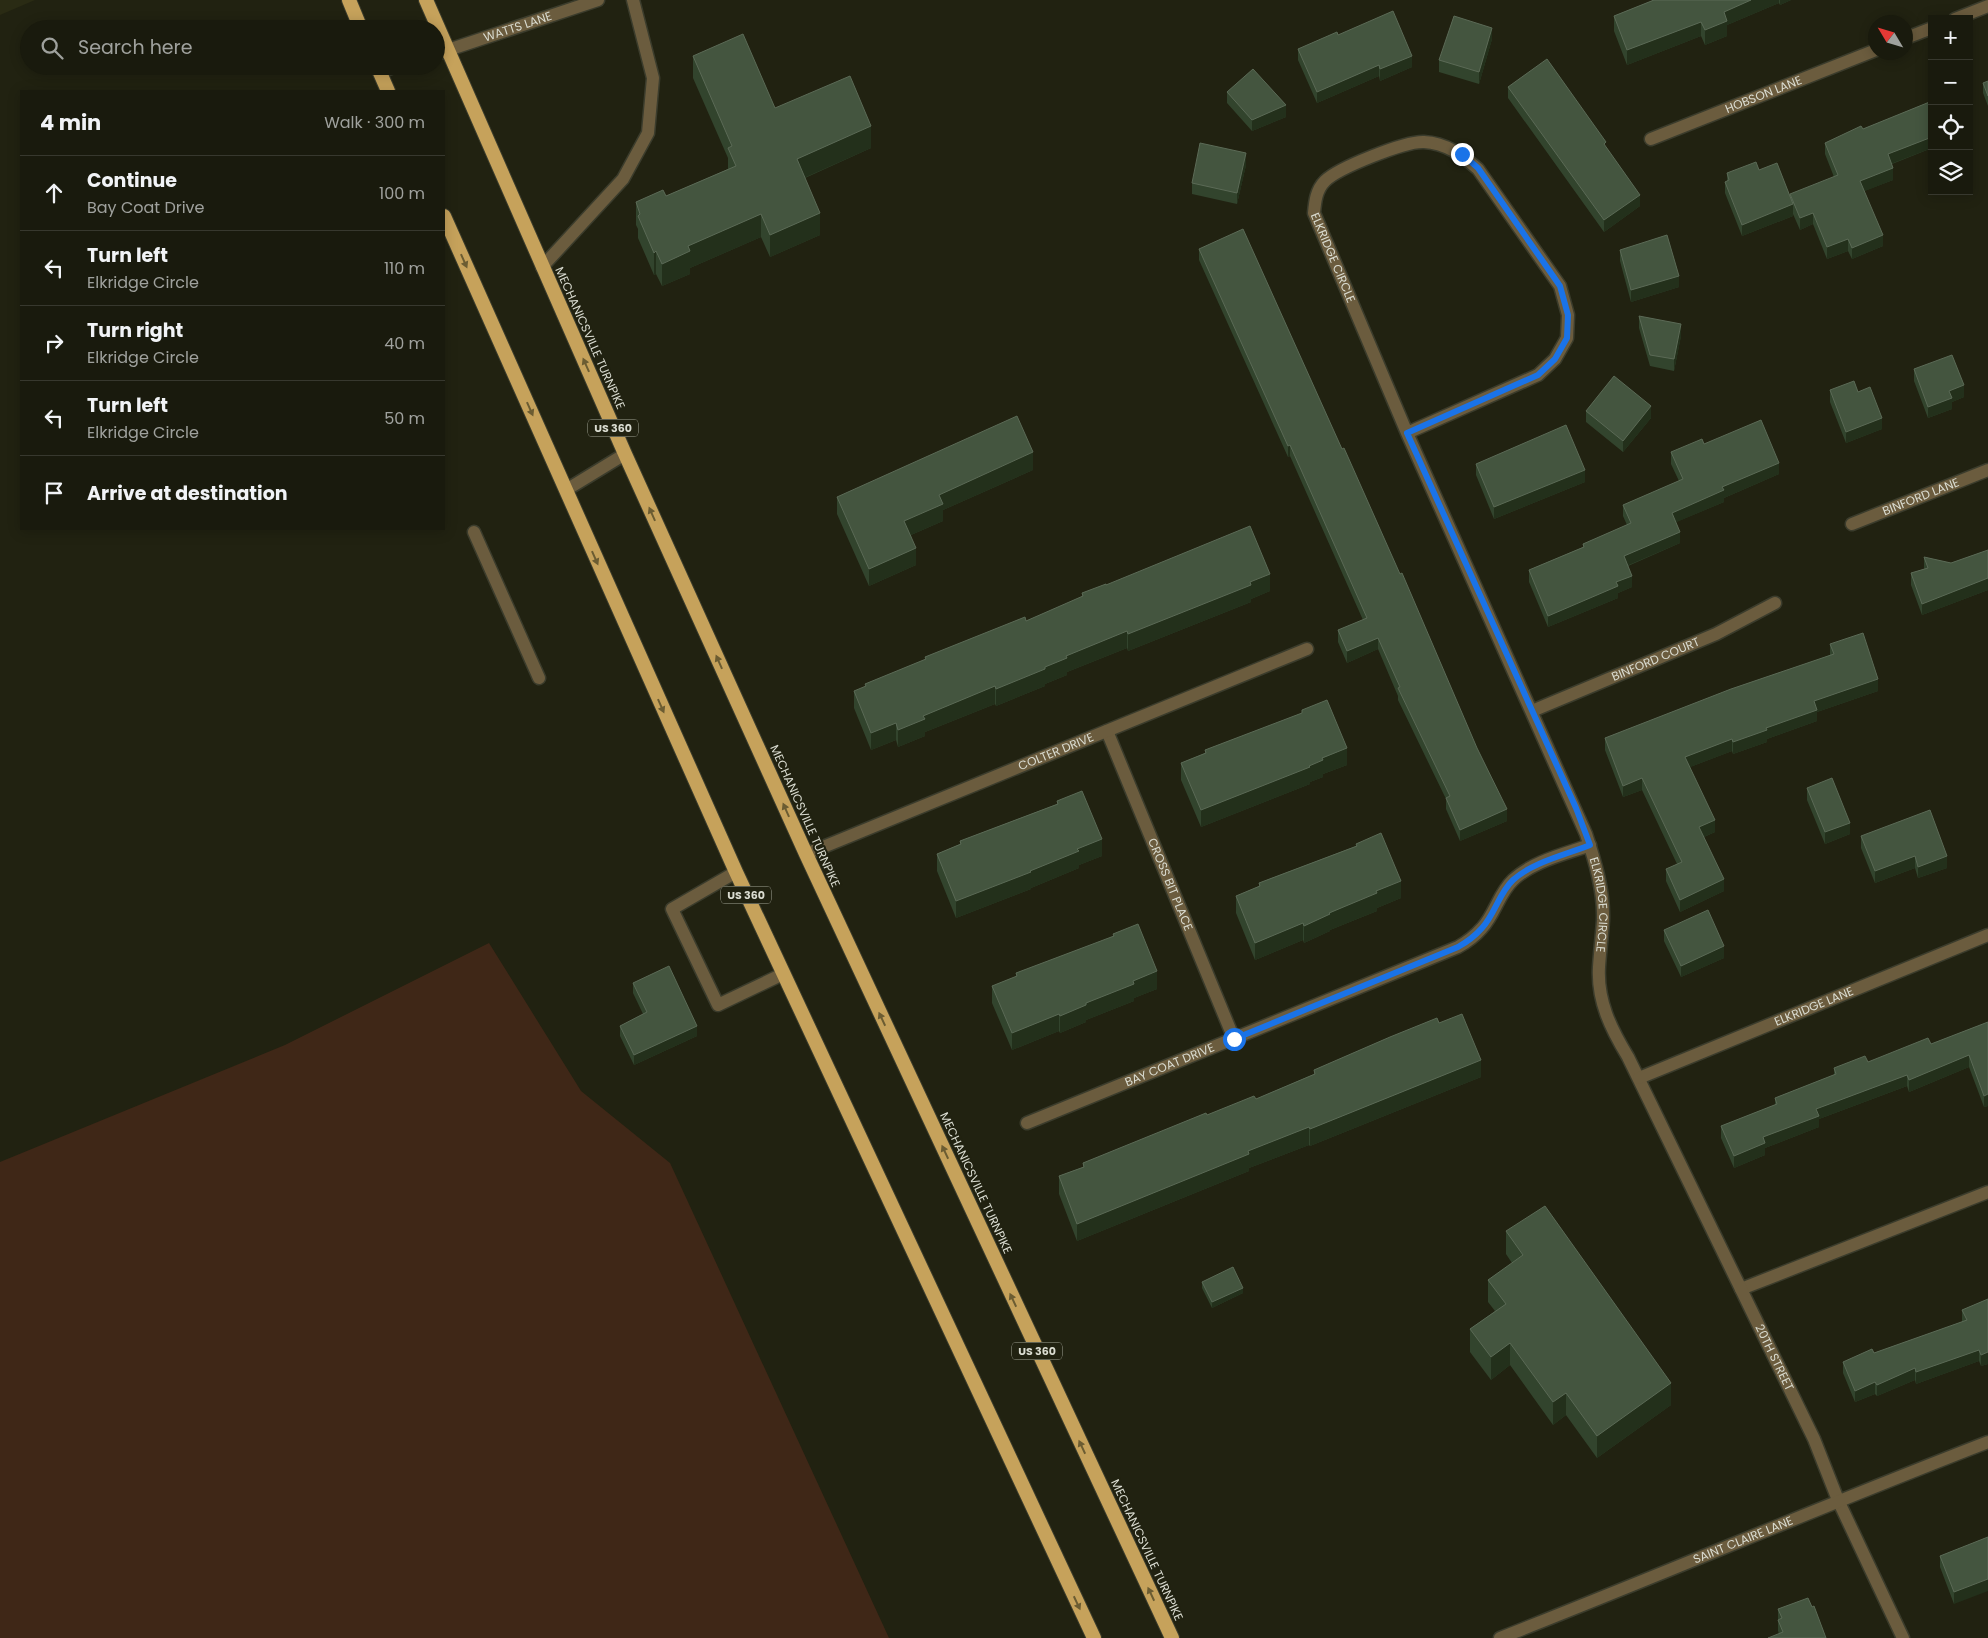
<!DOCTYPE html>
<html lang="en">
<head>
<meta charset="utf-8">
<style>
	:root { --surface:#191a0d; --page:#26271b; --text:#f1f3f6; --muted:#9fa19d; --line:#37382e }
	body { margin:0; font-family:Poppins,sans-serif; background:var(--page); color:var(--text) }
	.controls { position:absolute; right:15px; top:15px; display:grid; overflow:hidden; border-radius:0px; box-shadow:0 2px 12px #0003 }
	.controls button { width:45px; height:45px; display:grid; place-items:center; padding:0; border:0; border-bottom:1px solid var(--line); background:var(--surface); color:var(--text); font:25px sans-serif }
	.compass { position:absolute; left:1868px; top:15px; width:45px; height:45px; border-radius:50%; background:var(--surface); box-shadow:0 2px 12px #0003; rotate:308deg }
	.stop { position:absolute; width:15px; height:15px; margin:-11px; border:4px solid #1a73e8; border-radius:50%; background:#fff }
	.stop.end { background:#1a73e8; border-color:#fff; box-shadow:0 1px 5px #0008 }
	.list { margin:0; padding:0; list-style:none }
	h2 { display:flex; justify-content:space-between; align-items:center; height:65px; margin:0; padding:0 20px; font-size:21px }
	h2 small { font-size:16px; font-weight:400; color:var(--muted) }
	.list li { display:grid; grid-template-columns:32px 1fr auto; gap:15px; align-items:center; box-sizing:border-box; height:75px; padding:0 20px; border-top:1px solid var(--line) }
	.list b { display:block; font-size:19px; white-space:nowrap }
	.list p { margin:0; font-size:16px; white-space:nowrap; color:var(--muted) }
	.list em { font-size:16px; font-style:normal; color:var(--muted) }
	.icon { flex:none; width:28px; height:28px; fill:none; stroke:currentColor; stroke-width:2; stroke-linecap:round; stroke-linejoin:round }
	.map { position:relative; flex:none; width:1988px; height:1638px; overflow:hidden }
	.search { position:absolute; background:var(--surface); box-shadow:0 2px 12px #0003; left:20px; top:20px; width:425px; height:55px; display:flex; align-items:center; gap:12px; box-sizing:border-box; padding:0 18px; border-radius:28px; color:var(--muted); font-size:19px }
	.panel { position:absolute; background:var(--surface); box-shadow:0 2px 12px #0003; left:20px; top:90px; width:425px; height:440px; border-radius:0px }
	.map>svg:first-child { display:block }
</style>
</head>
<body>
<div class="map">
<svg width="1988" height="1638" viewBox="0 0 1988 1638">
	<rect width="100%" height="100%" fill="#212211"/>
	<!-- built -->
	<path fill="#2a2b14" d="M0 0H35L0 15Z"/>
	<!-- green -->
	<path fill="#3f2717" d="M489 943 581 1091 670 1163 889 1638H0V1162L285 1045Z"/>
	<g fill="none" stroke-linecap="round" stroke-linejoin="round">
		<defs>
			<path id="service" d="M542 267 623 179 648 133 653 78 633 0
				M566 490 625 454
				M474 532 539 678
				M736 872 672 909 718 1005 783 974
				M1741 1289 1988 1192"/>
			<g id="minor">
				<path d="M1955 19 1988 6"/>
				<path d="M1906 38 1932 28"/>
				<path id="s1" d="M436 54 598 0"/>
				<path d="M380 72 397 66"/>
				<path id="s2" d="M1651 139 1876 50"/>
				<path id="s3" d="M1407 433 1538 375 1555 359 1567 338 1568 315 1560 286 1478 169C1462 155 1446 143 1424 142 1405 141 1338 168 1325 181 1316 190 1315 202 1314 213L1407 433 1586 834C1595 861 1604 891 1603 920 1602 936 1600 951 1599 967 1597 1001 1611 1029 1628 1057L1814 1439 1838 1500 1903 1638"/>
				<path id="s4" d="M1852 524 1988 470"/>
				<path id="s5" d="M1532 711 1716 634 1775 603"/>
				<path id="s6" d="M1107 731 1234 1039"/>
				<path id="s7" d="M806 854 1307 649"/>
				<path id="s8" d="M1639 1078 1988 935"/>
				<path id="s9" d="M1027 1123 1458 947C1467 942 1475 936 1482 928 1495 914 1499 893 1513 880 1533 861 1565 854 1590 845"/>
				<path id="s10" d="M1500 1638C1663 1574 1825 1505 1988 1442"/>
			</g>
			<path id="trunk" d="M349 0 361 29
				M426 0 625 454 806 854 1172 1638
				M377 66 388 91
				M444 216 736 872 1094 1638"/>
		</defs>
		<!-- service casing -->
		<use href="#service" stroke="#3b3c2c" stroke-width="15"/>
		<!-- minor casing -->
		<use href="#minor" stroke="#3b3c2c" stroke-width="15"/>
		<!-- trunk casing -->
		<use href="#trunk" stroke="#3b3c2c" stroke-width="16"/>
		<!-- service -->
		<use href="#service" stroke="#6b5c3e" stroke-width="12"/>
		<!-- minor -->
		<use href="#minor" stroke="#6b5c3e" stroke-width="12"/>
		<!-- trunk -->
		<use href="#trunk" stroke="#c6a25b" stroke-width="14"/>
	</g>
	<!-- wall -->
	<path fill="#32442d" d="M1654 0H1791L1780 5 1779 3 1727 25V36L1705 45 1701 36 1627 65 1614 31V16Z
		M1338 35 1412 67 1380 81 1379 76 1317 103 1298 60V49Z
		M1492 39 1479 84 1439 72V60Z
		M693 56 775 108 871 148 805 178 820 235 770 257 761 237 690 268V274L662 286 656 274 654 275 638 238V229L636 225V202L666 196 728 169V158L693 78Z
		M1988 81V106L1983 93V83Z
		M1508 87 1606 147 1640 206 1604 232 1508 98Z
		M1227 92 1286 117 1252 131 1227 103Z
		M1932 101V148L1892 164 1893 180 1864 191 1883 246 1852 259 1848 251 1827 259 1813 224 1800 230 1793 214V216L1742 236 1725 193V182L1727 181V173L1759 170 1790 196 1834 177 1825 154V143L1863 129Z
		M1246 165 1237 204 1192 194V183Z
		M1199 249 1507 821 1460 841 1446 809V799L1398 700V696L1378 649 1347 663 1338 642V630L1363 620 1290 456 1288 457 1199 260Z
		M1620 250 1679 287 1631 302 1620 261Z
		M1639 316 1681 336 1674 371 1650 366 1639 328Z
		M1914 369 1964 397 1952 402V409L1928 418 1914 381Z
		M1830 390 1858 392 1882 429 1846 443 1830 402Z
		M1586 411 1651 418 1623 452 1586 422Z
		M1704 444 1779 474 1724 498V502L1676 522 1680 543 1628 566 1632 587 1618 593V598L1548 627 1529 582V570L1583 547V544L1627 525 1623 516V505L1679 481 1671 464V452Z
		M1476 464 1585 482 1494 519 1476 475Z
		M1033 470 943 510V521L911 535 916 565 869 586 837 514V497Z
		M1988 550V590L1922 615 1911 585V573L1924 569V557L1951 563Z
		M1106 585 1270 591 1251 599V602L1128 651 1127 648 1067 672V675L1045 684V686L996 706 995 704 925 732V736L898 747 896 740 871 750 854 708V691L865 687V684L925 660V657L1026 621 1082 597V593Z
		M1830 644 1878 691 1817 712V721L1767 739V742L1733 754 1732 751 1690 767 1715 832 1704 837 1724 891 1680 912 1666 881V869L1677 864 1642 790 1623 797 1605 750V738L1830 655Z
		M1302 710 1347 765 1323 774V777L1310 782V784L1201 827 1181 780V763L1205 753V750L1302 713Z
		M1807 788 1850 834 1825 844 1807 800Z
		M1057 801 1102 856 1079 865V868L1031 888V889L956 918 937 871V854L960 844V841L1057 804Z
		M1861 836 1947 868 1918 878 1915 868 1875 883 1861 848Z
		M1356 844 1401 898 1377 908V911L1330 930V931L1304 943 1303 940 1255 960 1236 913V896L1259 886V883L1356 846Z
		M1664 930 1724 958 1681 977 1664 941Z
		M1113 934 1157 989 1134 998V1001L1086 1020V1022L1060 1033 1059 1031 1012 1050 992 1003V986L1016 977V973L1113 937Z
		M633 983 697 1036 634 1065 620 1036V1026L643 1014 633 993Z
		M1988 1022V1106L1984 1107 1969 1067 1909 1092 1907 1086 1819 1119V1127L1765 1148V1155L1734 1168 1721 1138V1126L1775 1105V1098L1834 1075V1068L1868 1062 1931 1044Z
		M1439 1023 1481 1077 1310 1146 1309 1145 1249 1168V1171L1077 1241 1059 1194V1176L1083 1167V1163L1207 1115 1256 1099 1314 1074V1070Z
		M1506 1231 1671 1405 1597 1458 1566 1415 1553 1425 1510 1365 1491 1380 1470 1352V1329L1495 1311 1488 1302V1280L1512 1263 1506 1254Z
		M1202 1282 1243 1293 1212 1308 1202 1288Z
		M1988 1299V1364L1981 1366 1979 1361 1916 1384 1915 1380 1877 1396 1875 1394 1855 1402 1843 1373V1362L1874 1353 1962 1322V1310Z
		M1988 1537 1954 1604 1940 1567V1556Z
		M1812 1607 1826 1638 1779 1634 1778 1631V1609Z"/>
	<!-- shaded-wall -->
	<path fill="#23301b" d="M1751 0H1779V3L1727 25V36L1705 45V30L1724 12Z
		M1780 0H1791L1780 5Z
		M1701 22V36L1627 65V50Z
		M1492 28V39L1479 84V72Z
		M1412 56V67L1380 81V69Z
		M1379 65V76L1317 103V92Z
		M1286 105V117L1252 131V120Z
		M871 126V148L797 181V159Z
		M1932 137V148L1888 165V154Z
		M1246 153V165L1237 204V193Z
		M1893 168V180L1860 193V181Z
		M1640 195V206L1604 232V220Z
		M1793 204V216L1742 236V225Z
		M820 213V235L770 257V235Z
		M1813 213V224L1800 230V218Z
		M761 214V237L690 268V274L662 286V264L688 246Z
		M1883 235V246L1852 259V248Z
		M1848 239V251L1827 259V247Z
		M656 251V274L654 275V253Z
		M1679 276V287L1631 302V290Z
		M1681 324V336L1674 371V359Z
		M1964 385V397L1952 402V409L1928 418V407L1949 391Z
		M1651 406V418L1623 452V441Z
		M1882 418V429L1846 443V432Z
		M1290 445V456L1288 457V446Z
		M1033 452V470L943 510V521L904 538V521L939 495Z
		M1779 463V474L1724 498V502L1672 524V513L1722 487Z
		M1585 470V482L1494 519V507Z
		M1680 532V543L1624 567V556Z
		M916 548V565L869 586V569Z
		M1270 574V591L1251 599V602L1128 651V634Z
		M1632 576V587L1618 593V598L1548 627V616L1616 582Z
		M1988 578V590L1922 615V604Z
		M1127 631V648L1067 672V675L1045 684V686L996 706V689L1045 667 1066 656Z
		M1378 638V649L1347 663V651Z
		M1878 679V691L1817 712V721L1767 739V742L1733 754V742L1766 728 1814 701Z
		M995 686V704L925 732V736L898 747V730L923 716Z
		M896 723V740L871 750V733Z
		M1732 739V751L1685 769V757Z
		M1347 748V765L1323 774V777L1310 782V784L1201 827V810Z
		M1642 778V790L1623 797V786Z
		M1507 809V821L1460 841V830Z
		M1715 820V832L1699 839V827Z
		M1850 823V834L1825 844V832Z
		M1102 839V856L1079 865V868L1031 888V889L956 918V901L1030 871 1077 849Z
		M1915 856V868L1875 883V871Z
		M1947 856V868L1918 878V867Z
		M1724 879V891L1680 912V900Z
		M1401 881V898L1377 908V911L1330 930V931L1304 943V926L1376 891Z
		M1303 923V940L1255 960V943Z
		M1724 946V958L1681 977V966Z
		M1157 971V989L1134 998V1001L1086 1020V1022L1060 1033V1016L1133 981Z
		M1059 1014V1031L1012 1050V1033Z
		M697 1026V1036L634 1065V1055Z
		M1969 1055V1067L1909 1092V1080Z
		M1481 1060V1077L1310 1146V1129Z
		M1907 1075V1086L1819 1119V1127L1765 1148V1155L1734 1168V1156L1763 1137 1816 1109Z
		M1988 1094V1106L1984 1107V1096Z
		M1309 1127V1145L1249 1168V1171L1077 1241V1224L1248 1151Z
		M1243 1288V1293L1212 1308V1302Z
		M1510 1343V1365L1491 1380V1357Z
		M1979 1350V1361L1916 1384V1372Z
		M1988 1352V1364L1981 1366V1355Z
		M1915 1368V1380L1877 1396V1385Z
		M1875 1382V1394L1855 1402V1391Z
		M1671 1383V1405L1597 1458V1436Z
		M1566 1393V1415L1553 1425V1402Z
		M1988 1579V1591L1954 1604V1592Z"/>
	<!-- building -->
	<path fill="#44553f" stroke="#5b6a56" d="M1654 0H1751L1724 12 1727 21 1705 30 1701 22 1627 50 1614 16Z
		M1393 11 1412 56 1380 69 1379 65 1317 92 1298 49 1337 32 1338 35Z
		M1454 16 1492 28 1479 72 1439 60Z
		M743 34 775 108 850 76 871 126 797 159 820 213 770 235 761 214 688 246 690 251 662 264 656 251 654 253 638 216 640 214 636 202 663 190 666 196 736 166 728 148 732 146 693 56Z
		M1547 59 1606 142 1604 144 1640 195 1604 220 1508 87Z
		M1253 69 1286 105 1252 120 1227 92Z
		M1988 81V96L1983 83Z
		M1932 101V137L1888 154 1893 168 1860 181 1883 235 1852 248 1848 239 1827 247 1813 213 1800 218 1790 194 1838 175 1825 143 1861 126 1863 129Z
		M1200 143 1246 153 1237 193 1192 183Z
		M1756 162 1759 170 1777 163 1793 204 1742 225 1725 182 1729 180 1727 173Z
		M1243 229 1342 449 1344 448 1400 574 1402 573 1477 748 1507 809 1460 830 1446 798 1450 796 1398 688 1400 687 1378 638 1347 651 1338 630 1367 618 1290 445 1288 446 1199 249Z
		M1667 235 1679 276 1631 290 1620 250Z
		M1639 316 1681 324 1674 359 1650 355Z
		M1952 355 1964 385 1949 391 1952 398 1928 407 1914 369Z
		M1614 376 1651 406 1623 441 1586 411Z
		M1854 381 1858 392 1870 387 1882 418 1846 432 1830 390Z
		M1017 416 1033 452 939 495 943 504 904 521 916 548 869 569 837 497Z
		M1761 420 1779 463 1722 487 1724 490 1672 513 1680 532 1624 556 1632 576 1616 582 1618 586 1548 616 1529 570 1584 547 1583 544 1631 523 1623 505 1683 479 1671 452 1702 439 1704 444Z
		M1566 425 1585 470 1494 507 1476 464Z
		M1250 526 1270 574 1250 582 1251 585 1128 634 1127 631 1066 656 1067 658 1045 667V669L996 689 995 686 923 716 925 719 898 730 896 723 871 733 854 691 866 686 865 684 926 659 925 657 1025 617 1026 621 1083 596 1082 593 1106 584V585Z
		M1988 550V578L1922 604 1911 573 1928 568 1924 557 1951 563Z
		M1863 633 1878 679 1814 701 1817 710 1766 728 1767 730 1733 742 1732 739 1685 757 1715 820 1699 827 1724 879 1680 900 1666 869 1682 862 1642 778 1623 786 1605 738 1731 689 1834 654 1830 644Z
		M1327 700 1347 748 1322 758 1323 760 1309 766 1310 767 1201 810 1181 763 1206 753 1205 750 1302 713V710Z
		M1832 778 1850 823 1825 832 1807 788Z
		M1082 791 1102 839 1077 849 1079 851 1030 871 1031 872 956 901 937 854 961 844 960 841 1058 804 1057 801Z
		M1930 810 1947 856 1918 867 1915 856 1875 871 1861 836Z
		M1381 833 1401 881 1376 891 1377 893 1329 913 1330 914 1304 926 1303 923 1255 943 1236 896 1260 886 1259 883 1357 846 1356 844Z
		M1708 910 1724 946 1681 966 1664 930Z
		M1138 924 1157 971 1133 981 1134 984 1086 1003V1005L1060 1016 1059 1014 1012 1033 992 986 1017 976 1016 973 1114 936 1113 934Z
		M669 966 697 1026 634 1055 620 1026 647 1012 633 983Z
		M1462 1014 1481 1060 1310 1129 1309 1127 1248 1151 1249 1154 1077 1224 1059 1176 1084 1167 1083 1163 1206 1113 1207 1115 1254 1096 1256 1099 1315 1074 1314 1070 1390 1037 1437 1018 1439 1023Z
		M1988 1022V1094L1984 1096 1969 1055 1909 1080 1907 1075 1816 1109 1819 1116 1763 1137 1765 1143 1734 1156 1721 1126 1777 1104 1775 1098 1836 1074 1834 1068 1865 1056 1868 1062 1928 1038 1931 1044Z
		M1545 1206 1671 1383 1597 1436 1566 1393 1553 1402 1510 1343 1491 1357 1470 1329 1506 1304 1488 1280 1523 1255 1506 1231Z
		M1233 1267 1243 1288 1212 1302 1202 1282Z
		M1988 1299V1352L1981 1355 1979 1350 1916 1372 1915 1368 1877 1385 1875 1382 1855 1391 1843 1362 1872 1349 1874 1353 1967 1320 1962 1310Z
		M1988 1537V1579L1954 1592 1940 1556Z
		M1808 1598 1812 1607 1814 1606 1826 1638H1768L1783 1632 1778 1620 1782 1618 1778 1609Z"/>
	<!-- one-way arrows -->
	<defs><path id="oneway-solid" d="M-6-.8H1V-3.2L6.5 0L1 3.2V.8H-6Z" transform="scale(1.25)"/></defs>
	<g fill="#6b5c32">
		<use href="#oneway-solid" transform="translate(464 261) rotate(66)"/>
		<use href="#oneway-solid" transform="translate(586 365) rotate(-114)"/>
		<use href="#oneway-solid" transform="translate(530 409) rotate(66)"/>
		<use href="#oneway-solid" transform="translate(652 514) rotate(-114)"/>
		<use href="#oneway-solid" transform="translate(595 558) rotate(66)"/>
		<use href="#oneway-solid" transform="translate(719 662) rotate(-114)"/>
		<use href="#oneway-solid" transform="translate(661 706) rotate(66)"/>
		<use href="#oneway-solid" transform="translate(786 810) rotate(-114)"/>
		<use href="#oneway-solid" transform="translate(882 1019) rotate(-115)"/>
		<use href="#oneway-solid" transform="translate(945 1152) rotate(-115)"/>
		<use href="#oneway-solid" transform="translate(1013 1300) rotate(-115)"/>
		<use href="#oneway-solid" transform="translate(1082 1447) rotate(-115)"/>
		<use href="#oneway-solid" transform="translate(1151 1594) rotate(-115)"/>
		<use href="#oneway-solid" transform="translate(1077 1603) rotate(65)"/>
	</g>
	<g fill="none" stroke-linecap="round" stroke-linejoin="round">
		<!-- route -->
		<path stroke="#1a73e8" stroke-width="6" d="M1234 1039 1458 947C1467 942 1475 936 1482 928 1495 914 1499 893 1513 880 1533 862 1565 855 1590 845L1576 808 1407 433 1538 375 1555 359 1567 338 1568 315 1560 286 1478 168 1462 154"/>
	</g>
	<g text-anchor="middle" stroke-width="4" stroke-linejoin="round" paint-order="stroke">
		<!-- shield labels -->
		<g fill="#212211" stroke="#a2a497" stroke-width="1">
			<rect x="588" y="419.5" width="50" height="17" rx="4"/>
			<rect x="721" y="886.5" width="50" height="17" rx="4"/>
			<rect x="1012" y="1342.5" width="50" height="17" rx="4"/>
		</g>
		<g font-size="11" font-weight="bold" fill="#dadcd1">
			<text x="613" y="432">US 360</text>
			<text x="746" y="899">US 360</text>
			<text x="1037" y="1355">US 360</text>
		</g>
		<!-- street labels -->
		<g font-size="12" fill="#dadcd1" stroke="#212211">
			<text dy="4" stroke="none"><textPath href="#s1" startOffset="86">WATTS LANE</textPath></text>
			<text dy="4" stroke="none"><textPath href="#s2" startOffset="121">HOBSON LANE</textPath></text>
			<text dy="4" stroke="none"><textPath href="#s3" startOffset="639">ELKRIDGE CIRCLE</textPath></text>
			<text transform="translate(590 338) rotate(66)" y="4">MECHANICSVILLE TURNPIKE</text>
			<text dy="4" stroke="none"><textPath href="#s4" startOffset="74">BINFORD LANE</textPath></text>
			<text dy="4" stroke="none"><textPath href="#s5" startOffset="134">BINFORD COURT</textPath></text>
			<text dy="4" stroke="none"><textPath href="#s7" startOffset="270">COLTER DRIVE</textPath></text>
			<text transform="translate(805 816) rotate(66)" y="4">MECHANICSVILLE TURNPIKE</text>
			<text dy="4" stroke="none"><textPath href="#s6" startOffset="166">CROSS BIT PLACE</textPath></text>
			<text dy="4" stroke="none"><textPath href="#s3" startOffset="1341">ELKRIDGE CIRCLE</textPath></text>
			<text dy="4" stroke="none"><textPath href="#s8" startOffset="189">ELKRIDGE LANE</textPath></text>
			<text dy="4" stroke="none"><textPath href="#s9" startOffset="154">BAY COAT DRIVE</textPath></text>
			<text transform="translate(976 1183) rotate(65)" y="4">MECHANICSVILLE TURNPIKE</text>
			<text dy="4" stroke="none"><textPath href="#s3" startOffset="1834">20TH STREET</textPath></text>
			<text dy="4" stroke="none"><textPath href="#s10" startOffset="262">SAINT CLAIRE LANE</textPath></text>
			<text transform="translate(1147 1550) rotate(65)" y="4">MECHANICSVILLE TURNPIKE</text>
		</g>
	</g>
</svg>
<div class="controls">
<button>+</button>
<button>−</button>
<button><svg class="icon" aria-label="locate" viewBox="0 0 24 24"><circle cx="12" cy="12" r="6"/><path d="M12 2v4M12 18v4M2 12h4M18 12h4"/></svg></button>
<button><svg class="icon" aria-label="layers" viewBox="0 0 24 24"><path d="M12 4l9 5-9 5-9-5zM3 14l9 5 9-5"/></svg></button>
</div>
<svg class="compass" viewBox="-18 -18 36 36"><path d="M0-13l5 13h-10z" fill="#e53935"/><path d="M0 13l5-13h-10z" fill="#9fa19d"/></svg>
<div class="stop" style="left:1234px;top:1039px"></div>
<div class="stop end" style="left:1462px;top:154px"></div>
<div class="search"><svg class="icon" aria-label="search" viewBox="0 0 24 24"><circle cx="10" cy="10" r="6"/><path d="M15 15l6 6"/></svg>Search here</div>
<section class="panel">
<h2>4 min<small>Walk · 300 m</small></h2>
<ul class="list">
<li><svg class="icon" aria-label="ahead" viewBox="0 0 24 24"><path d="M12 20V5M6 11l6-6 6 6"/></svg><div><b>Continue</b><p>Bay Coat Drive</p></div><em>100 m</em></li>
<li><svg class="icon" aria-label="left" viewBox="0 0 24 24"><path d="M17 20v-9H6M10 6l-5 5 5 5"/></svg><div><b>Turn left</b><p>Elkridge Circle</p></div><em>110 m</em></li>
<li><svg class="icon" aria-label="right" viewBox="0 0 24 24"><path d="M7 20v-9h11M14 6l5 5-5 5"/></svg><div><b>Turn right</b><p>Elkridge Circle</p></div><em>40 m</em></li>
<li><svg class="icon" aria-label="left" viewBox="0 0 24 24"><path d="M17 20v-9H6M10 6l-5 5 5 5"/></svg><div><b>Turn left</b><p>Elkridge Circle</p></div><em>50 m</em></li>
<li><svg class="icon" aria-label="arrive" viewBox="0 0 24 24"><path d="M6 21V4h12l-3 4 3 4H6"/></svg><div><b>Arrive at destination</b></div></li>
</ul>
</section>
</div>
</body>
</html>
